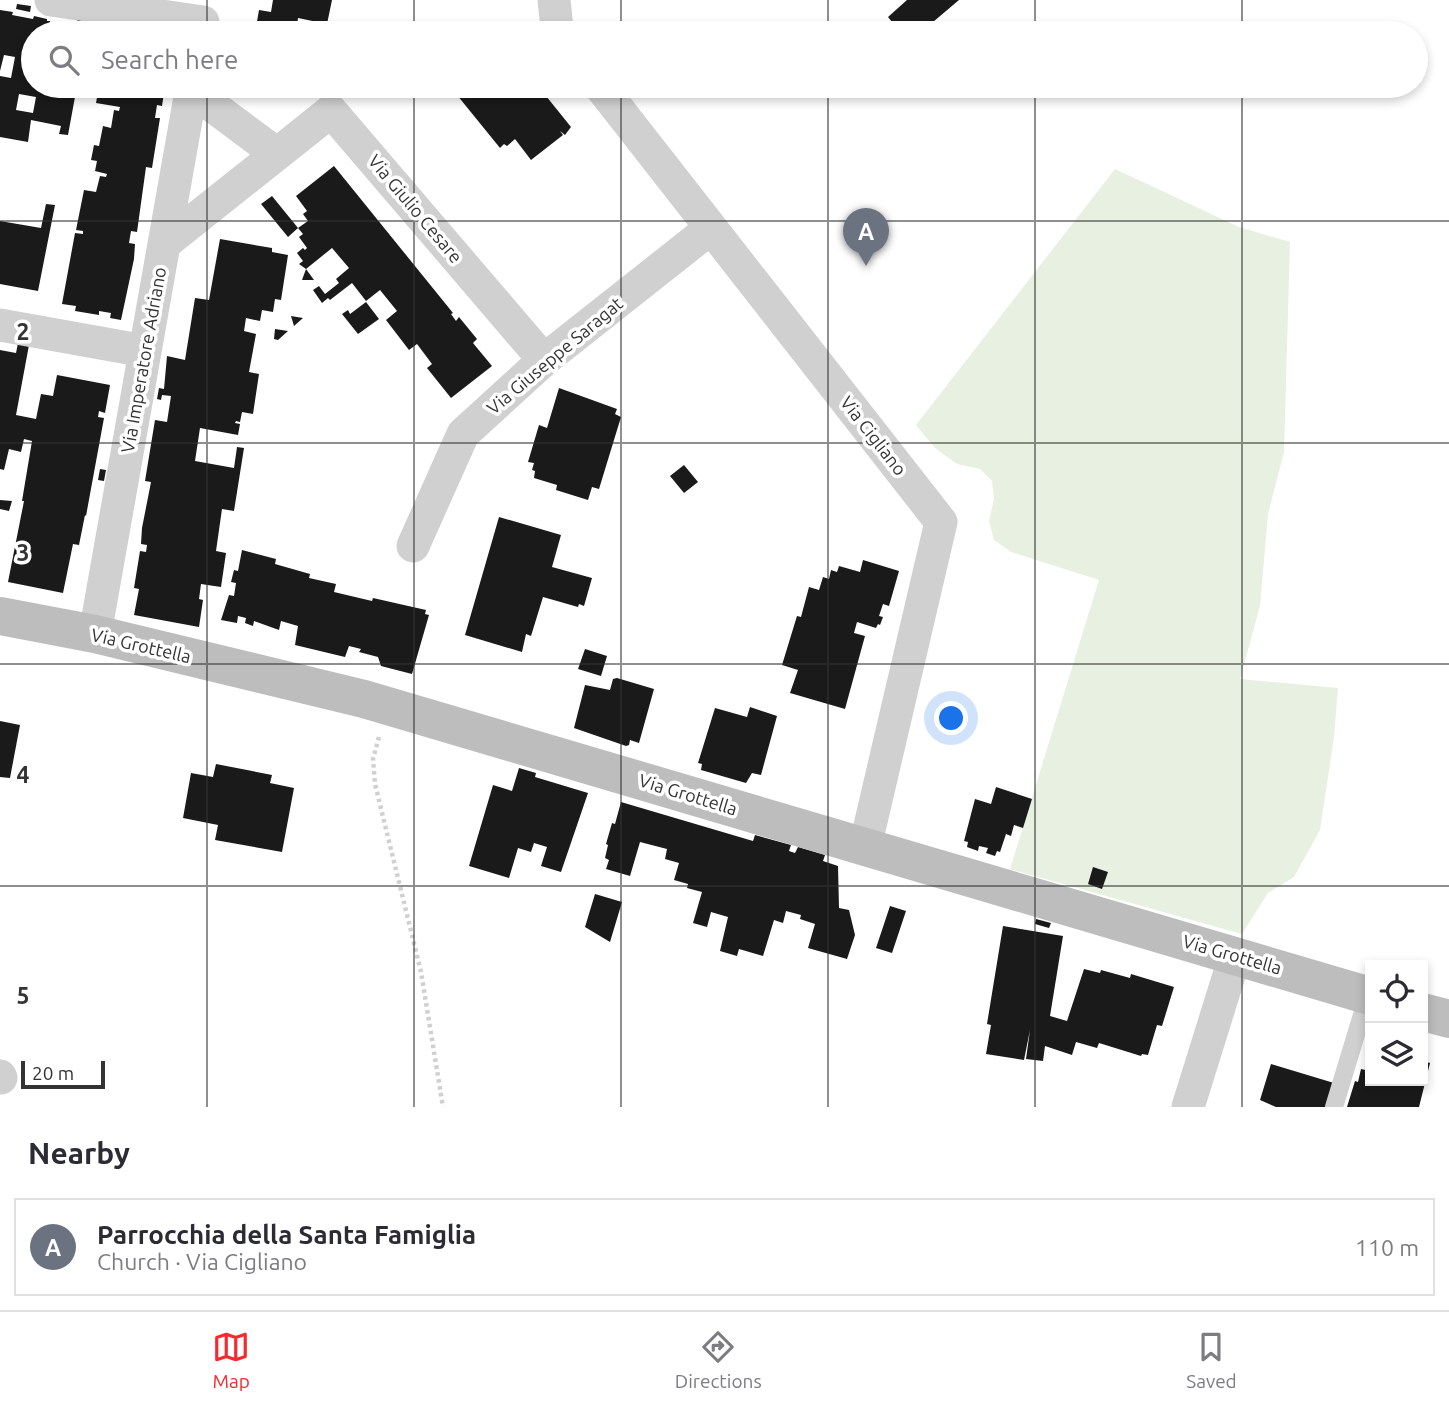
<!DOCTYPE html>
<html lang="en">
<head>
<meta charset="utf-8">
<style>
	:root { --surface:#fff; --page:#f7f7f7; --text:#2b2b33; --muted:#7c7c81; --line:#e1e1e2; --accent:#f6292e }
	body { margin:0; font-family:Ubuntu,sans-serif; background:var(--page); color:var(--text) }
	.controls { position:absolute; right:21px; bottom:21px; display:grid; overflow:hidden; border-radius:0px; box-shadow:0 4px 10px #0003 }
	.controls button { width:63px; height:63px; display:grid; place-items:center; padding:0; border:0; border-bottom:2px solid var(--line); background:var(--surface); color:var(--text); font:35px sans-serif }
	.scale { position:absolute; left:21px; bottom:18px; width:84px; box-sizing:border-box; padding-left:7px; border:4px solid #333; border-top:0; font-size:19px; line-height:24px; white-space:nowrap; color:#333; -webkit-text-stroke:5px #fff; paint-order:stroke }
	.you { position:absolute; left:952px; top:719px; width:24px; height:24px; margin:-18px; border:5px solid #fff; border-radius:50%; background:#1a73e8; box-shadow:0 0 0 10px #1a73e833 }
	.badge { display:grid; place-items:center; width:46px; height:46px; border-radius:50%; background:var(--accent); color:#fff; font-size:23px; font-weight:700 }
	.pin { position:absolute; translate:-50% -58px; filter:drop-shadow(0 2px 4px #0008) }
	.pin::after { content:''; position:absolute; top:37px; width:24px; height:21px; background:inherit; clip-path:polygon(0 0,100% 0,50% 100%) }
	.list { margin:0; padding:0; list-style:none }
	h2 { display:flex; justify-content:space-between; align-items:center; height:91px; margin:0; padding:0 28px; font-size:30px }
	h2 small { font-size:23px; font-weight:400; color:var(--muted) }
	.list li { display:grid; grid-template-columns:46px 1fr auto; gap:21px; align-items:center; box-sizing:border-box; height:98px; margin:0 14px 14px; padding:0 14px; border:2px solid var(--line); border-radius:0px }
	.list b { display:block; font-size:26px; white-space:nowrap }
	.list p { margin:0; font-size:23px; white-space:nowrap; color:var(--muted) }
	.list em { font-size:23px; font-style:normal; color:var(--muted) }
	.icon { flex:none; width:38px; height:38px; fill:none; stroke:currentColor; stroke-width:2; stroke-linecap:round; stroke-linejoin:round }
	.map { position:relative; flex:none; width:1449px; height:1107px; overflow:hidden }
	.search { position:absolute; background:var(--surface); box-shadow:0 4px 10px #0003; left:21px; right:21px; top:21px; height:77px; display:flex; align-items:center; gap:18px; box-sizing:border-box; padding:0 24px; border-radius:38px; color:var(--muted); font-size:26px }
	.sheet { height:203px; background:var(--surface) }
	nav { display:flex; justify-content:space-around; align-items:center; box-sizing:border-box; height:98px; border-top:2px solid var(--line); background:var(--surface); font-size:19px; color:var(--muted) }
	nav a { display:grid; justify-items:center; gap:4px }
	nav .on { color:var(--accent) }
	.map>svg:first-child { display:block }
</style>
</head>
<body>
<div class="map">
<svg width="1449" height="1107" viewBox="0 0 1449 1107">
	<rect width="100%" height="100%" fill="#fff"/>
	<!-- green -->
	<path fill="#e8f0e1" d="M1115 169 1239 227 1290 242 1284 452 1268 514 1260 606 1240 679 1338 688 1334 737 1320 830 1294 877 1268 893 1242 934 1010 869 1099 580 1011 552 994 540 989 521 994 499 992 481 980 469 957 464 935 448 916 425Z"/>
	<!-- building -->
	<path fill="#1a1a1a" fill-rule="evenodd" d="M273 0H332L327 24 298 18 296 33H255L259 10 271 12Z
		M907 0H959L920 33H901L888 17Z
		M17 4 31 6 30 12 16 9Z
		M0 10 13 12 12 15 33 19 34 16 47 19V21H50L49 26 70 30V33H33V86H77L68 135 59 134 61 126 31 120 28 142 0 137V76L11 78 15 57 4 55 0 71ZM19 94 36 97 33 113 16 110Z
		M78 17 91 19 88 33H75Z
		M99 86H165L162 106 157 105 155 118H160L152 168 146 167 137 232 131 231 129 243 135 244 134 259 121 320 110 318 111 313 99 311V315L75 311 76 306 62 304 75 233 83 234V231L76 230 84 190 96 192 100 176 106 177 107 174 95 171 97 161 91 160 94 145 99 146 103 126 111 128 114 110 119 111 120 107 96 103Z
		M462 86H538L571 127 565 135 560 131 563 135 531 160 515 139 507 146 504 144 500 148 457 95 462 91 459 88Z
		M334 166 453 313 451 314 456 321 459 317 477 339 473 343 492 366 451 398 427 368 432 364 417 344 409 350 386 320 397 311 380 290 366 301 352 283 330 300 328 298 322 303 313 290 319 286 325 294 339 283 336 279 349 268 332 248 306 269 314 280H302L306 269 299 264 303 261 297 253 303 248 305 250 307 248 299 237 303 234 298 228 308 221 303 214 307 211 296 196Z
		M272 196 298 228 288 237 261 204Z
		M46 204 55 205 38 291 0 284V221L41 228Z
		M220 239 272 248V252L288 255 281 300 275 299 273 312 262 310 260 321 246 318 244 331 256 334 249 372 259 374 253 414 242 412 240 422 236 421 235 423 240 424 238 435 200 428 195 461 234 468 237 447 244 448 234 511 222 509 216 551 226 553 221 587 201 584 199 599 203 600 199 627 134 615 139 589 134 588 140 551 146 552 147 545 141 544 142 528 151 482 145 481 155 420 167 422 171 396 162 395 161 400 157 399 159 388 164 389 167 356 185 360 195 298 209 300Z
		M366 302 379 319 358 334 342 314 348 310 350 314Z
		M291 316 303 318 294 326Z
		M275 329 288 331 278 340 274 339Z
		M18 343 29 345 16 415 36 419 41 394 53 396 57 375 110 385 105 413 99 411 98 417 104 418 86 516 85 515 79 545 73 544 63 593 8 582 24 501H22L32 441 24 439 21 452 9 449 4 470 0 469V350L16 353Z
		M559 388 617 409 615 414 621 417 599 489 592 487 588 500 556 490 557 485 534 478 535 471 532 470 534 463 528 462 539 425 547 428Z
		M684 465 698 482 684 493 670 476Z
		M100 469 106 470 104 481 98 480Z
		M0 500 12 501 9 511 0 509Z
		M499 517 561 535 552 567 592 578 584 606 579 604 578 607 543 597 531 636 526 634 522 652 465 635Z
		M242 550 276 559 275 564 310 574 309 578 336 584 334 592 372 601 373 598 426 610 425 614 429 615 412 674 381 666 378 657 359 652 361 649 349 646 345 657 295 645 298 626 281 621 279 630 254 621 253 626 245 623 246 618 238 616 237 623 221 620 229 595 234 596 236 583 231 582 234 570 238 571Z
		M863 560 899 571 889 606 883 604 879 616 883 617 880 625 878 624 876 628 857 622 854 633 865 636 845 709 790 693 798 670 782 665 797 616 801 617 809 587 819 590 823 577 829 579 831 570 837 572 839 566 860 572Z
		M585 649 607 656 601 676 578 669Z
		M617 678 654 689 639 743 630 740 629 745 626 746 574 728 585 685 610 690 613 679Z
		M750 707 777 716 761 775 752 773 746 783 701 770 702 764 698 763 715 708 747 717Z
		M0 721 20 725 10 778 0 777Z
		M216 764 272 775 270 783 294 788 282 852 215 840 218 825 183 818 191 773 213 777Z
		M519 768 536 773 535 777 588 793 561 872 541 866 547 847 534 843 531 852 518 848 509 878 469 866 493 785 512 791Z
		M996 787 1032 799 1023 828 1014 825 1011 836 1006 834 1000 852 997 851 995 856 986 853 988 848 979 846 978 851 967 847 968 842 964 841 975 799 991 804Z
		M621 802 753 841 755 835 791 845 789 851 795 853 798 847 825 855 823 861 838 866 839 908 849 910 855 935 847 959 808 948 815 924 800 919 801 915 786 911 783 923 774 920 763 956 739 949 737 956 720 951 728 917 711 912 707 927 693 923 702 892 687 888 688 884 674 880 679 863 665 859 667 849 640 842 630 876 606 869 609 860 605 858 608 845 606 844 612 823 615 824Z
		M1093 867 1108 872 1102 889 1088 884Z
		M595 894 622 902 610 942 585 927Z
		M890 906 906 911 892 953 876 948Z
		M1036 919 1051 923 1049 928 1035 924Z
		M1003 926 1063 936 1050 1016 1067 1021 1084 969 1100 973 1101 970 1130 978 1131 974 1174 987 1162 1026 1157 1025 1148 1055 1142 1054 1141 1056 1099 1043 1097 1048 1076 1042 1072 1055 1045 1046 1043 1061 1026 1059 1030 1030 1024 1060 986 1054 991 1025 987 1024Z
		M1423 1061 1430 1063 1419 1107H1347L1355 1081 1358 1082 1361 1069 1370 1071V1081H1423Z
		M1271 1064 1334 1083 1327 1107H1276L1260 1100Z"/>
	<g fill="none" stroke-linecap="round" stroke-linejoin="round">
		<!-- path -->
		<path stroke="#d0d0d0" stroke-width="4.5" stroke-dasharray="3.5 3.5" stroke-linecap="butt" d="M379 737 373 759 375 784 421 972 443 1107"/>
		<!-- lane -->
		<path stroke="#d0d0d0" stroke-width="18" d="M1334 1107 1368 995"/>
		<!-- street -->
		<path stroke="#d0d0d0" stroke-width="33" d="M51 0 203 22
			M554 0 557 28 561 33
			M600 86 941 522 865 847
			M191 90 277 154
			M164 244 331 111 544 360
			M0 325 145 351
			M413 546 463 434 544 360 711 228
			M95 634 192 86
			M0 1076 1 1078
			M1188 1107 1235 956"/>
		<!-- secondary -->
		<path stroke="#bdbdbd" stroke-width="38" d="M0 616 95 634 364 699 1370 996
			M1423 1012 1449 1019"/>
	</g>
	<!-- grid -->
	<path fill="none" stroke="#333" stroke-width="2" stroke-opacity="0.55" d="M207 0V33M414 0V33M621 0V33M828 0V33M1035 0V33M1242 0V33M207 86V1107M414 86V1107M621 86V1107M828 86V1107M1035 86V1107M1242 86V1107M0 221H1449M0 443H1449M0 664H1449M0 886H1449"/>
	<g text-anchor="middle" stroke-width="7" stroke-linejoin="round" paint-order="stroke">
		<!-- street labels -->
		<g font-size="18" fill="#333" stroke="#fff">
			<text transform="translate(415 209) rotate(50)" y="6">Via Giulio Cesare</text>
			<text transform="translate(555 356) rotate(-40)" y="6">Via Giuseppe Saragat</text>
			<text transform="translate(144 360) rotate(-80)" y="6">Via Imperatore Adriano</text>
			<text transform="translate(873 436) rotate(52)" y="6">Via Cigliano</text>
			<text transform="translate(141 646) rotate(13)" y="6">Via Grottella</text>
			<text transform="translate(688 795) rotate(17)" y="6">Via Grottella</text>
			<text transform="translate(1232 955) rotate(16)" y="6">Via Grottella</text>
		</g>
	</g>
	<g font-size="23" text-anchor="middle" font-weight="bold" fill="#333" stroke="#fff" stroke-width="7" stroke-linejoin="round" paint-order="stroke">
		<text x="23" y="340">2</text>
		<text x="23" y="561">3</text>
		<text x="23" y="783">4</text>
		<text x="23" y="1004">5</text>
	</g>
</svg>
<div class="controls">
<button><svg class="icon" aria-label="locate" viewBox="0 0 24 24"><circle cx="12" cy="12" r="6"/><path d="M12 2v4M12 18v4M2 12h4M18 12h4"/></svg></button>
<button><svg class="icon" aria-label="layers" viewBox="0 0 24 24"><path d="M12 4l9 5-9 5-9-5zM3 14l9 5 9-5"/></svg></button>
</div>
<div class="scale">20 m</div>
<div class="you"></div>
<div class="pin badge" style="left:866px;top:266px;background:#6b7280">A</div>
<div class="search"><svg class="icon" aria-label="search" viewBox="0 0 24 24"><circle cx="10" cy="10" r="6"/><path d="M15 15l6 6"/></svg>Search here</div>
</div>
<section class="sheet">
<h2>Nearby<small></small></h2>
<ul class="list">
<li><span class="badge" style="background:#6b7280">A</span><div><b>Parrocchia della Santa Famiglia</b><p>Church · Via Cigliano</p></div><em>110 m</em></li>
</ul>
</section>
<nav>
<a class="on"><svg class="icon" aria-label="map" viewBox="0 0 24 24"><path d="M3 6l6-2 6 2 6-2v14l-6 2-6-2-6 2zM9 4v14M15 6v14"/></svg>Map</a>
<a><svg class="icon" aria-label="directions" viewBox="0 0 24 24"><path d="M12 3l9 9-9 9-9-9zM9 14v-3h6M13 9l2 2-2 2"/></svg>Directions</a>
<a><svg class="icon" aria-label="saved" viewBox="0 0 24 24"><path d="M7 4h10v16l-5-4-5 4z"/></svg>Saved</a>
</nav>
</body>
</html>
